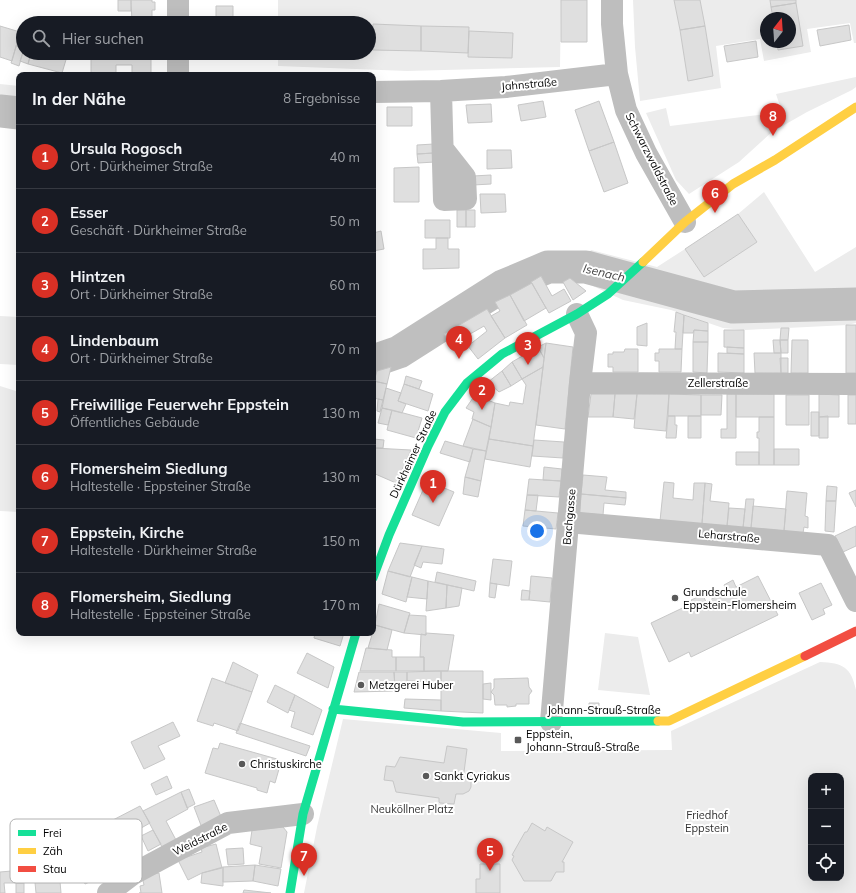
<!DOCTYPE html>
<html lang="de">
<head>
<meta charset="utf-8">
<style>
	:root { --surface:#171b24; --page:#20242c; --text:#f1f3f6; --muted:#9ea1a6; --line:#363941; --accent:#d93025 }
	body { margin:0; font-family:Mulish,sans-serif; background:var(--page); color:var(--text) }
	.controls { position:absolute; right:12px; bottom:12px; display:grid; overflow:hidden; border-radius:8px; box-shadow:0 4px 16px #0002 }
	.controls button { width:36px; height:36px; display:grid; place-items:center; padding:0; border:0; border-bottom:1px solid var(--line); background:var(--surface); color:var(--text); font:20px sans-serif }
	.compass { position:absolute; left:760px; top:12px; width:36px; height:36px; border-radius:50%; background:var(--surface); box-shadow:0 4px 16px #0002; rotate:17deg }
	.you { position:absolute; left:537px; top:531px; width:14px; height:14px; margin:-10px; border:3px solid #fff; border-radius:50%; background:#1a73e8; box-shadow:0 0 0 6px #1a73e833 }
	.badge { display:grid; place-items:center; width:26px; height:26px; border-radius:50%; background:var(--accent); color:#fff; font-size:13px; font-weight:700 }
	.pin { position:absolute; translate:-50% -33px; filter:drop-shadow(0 1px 2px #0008) }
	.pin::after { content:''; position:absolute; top:21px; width:14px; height:12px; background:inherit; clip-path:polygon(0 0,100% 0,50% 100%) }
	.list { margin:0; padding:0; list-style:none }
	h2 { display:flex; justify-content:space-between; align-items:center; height:52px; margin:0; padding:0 16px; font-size:17px }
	h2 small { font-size:13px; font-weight:400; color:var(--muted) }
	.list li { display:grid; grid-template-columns:26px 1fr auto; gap:12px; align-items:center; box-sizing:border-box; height:64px; padding:0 16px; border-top:1px solid var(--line) }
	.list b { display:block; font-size:15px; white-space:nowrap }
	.list p { margin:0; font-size:13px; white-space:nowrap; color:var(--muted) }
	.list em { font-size:13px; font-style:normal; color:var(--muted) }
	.icon { flex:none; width:22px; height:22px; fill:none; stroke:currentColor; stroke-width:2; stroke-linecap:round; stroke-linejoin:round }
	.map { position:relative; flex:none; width:856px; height:893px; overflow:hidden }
	.search { position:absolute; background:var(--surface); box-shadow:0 4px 16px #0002; left:16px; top:16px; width:360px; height:44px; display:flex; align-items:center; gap:10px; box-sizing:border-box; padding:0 14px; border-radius:22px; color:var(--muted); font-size:15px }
	.panel { position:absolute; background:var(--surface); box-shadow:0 4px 16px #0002; left:16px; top:72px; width:360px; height:564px; border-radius:8px }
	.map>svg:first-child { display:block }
</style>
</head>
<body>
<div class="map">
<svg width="856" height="893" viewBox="0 0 856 893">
	<rect width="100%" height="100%" fill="#fff"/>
	<!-- green -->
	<path fill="#ececec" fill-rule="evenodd" d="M278 0H561L560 67 407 71 278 66V53H369V23H278Z
		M633 0H856V43H854L850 23 807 29 811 52 764 61 760 39 716 46 721 88 640 101 635 47ZM766 18H790V42H766Z
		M856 77V87L852 90 807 112 772 132 739 162 689 194 676 180 646 113 666 108 670 126 782 112 776 94Z
		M0 84 19 86V126L0 124Z
		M764 192 815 272 856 247V323L847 325 745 330 723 328 671 310 623 300 593 286 572 274H540L508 292 486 309 390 366 373 372V349L427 324 475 292 535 260 572 254 587 256 591 250 657 267 685 249 704 277 757 242 738 214Z
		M0 316 19 317V365L0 364Z
		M0 386 19 392V512L0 511Z
		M605 633 638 637 650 695 598 690Z
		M820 662C843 663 851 667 856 690V893H304L317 827 343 719 501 733V751L672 750 671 731ZM811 776H841V878H811Z"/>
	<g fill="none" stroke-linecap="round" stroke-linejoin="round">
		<!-- river -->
		<path stroke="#bfbfbf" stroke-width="33" d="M0 111 19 113
			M373 361 399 352 503 286 548 267H586L733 307 856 304"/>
	</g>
	<!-- building -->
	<path fill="#dfdfdf" stroke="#c7c7c7" d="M118 0H131V11H118Z
		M131 0H152V2H155V10H152V23H132Z
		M561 0H587V42H561Z
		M674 0H700L705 26 680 30Z
		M770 0H796V3L771 7Z
		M796 3 803 46 778 50 777 42H790V18H773L771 7Z
		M216 6H233V17H216Z
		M206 17H249V23H206Z
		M373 24 421 26V51L373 50Z
		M849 25 851 40 820 46 817 30Z
		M0 26 20 32 12 61 0 57Z
		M421 26 469 27 468 53 421 51Z
		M705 26 713 76 688 81 680 30Z
		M469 31 513 33 512 58 468 57Z
		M18 40 23 41V52L19 66 11 63Z
		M756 41 758 57 727 62 724 46Z
		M23 52V53H31L28 64 20 61Z
		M31 53H68L62 73 28 64Z
		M91 53H151V75H132V65H116V75H91Z
		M543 101 546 117 521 121 518 105Z
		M599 101 614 142 589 151 575 110Z
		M491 104 492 122 468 123 466 105Z
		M387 107H412V126H387Z
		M614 142 628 183 604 192 589 151Z
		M434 144V153L417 154V145Z
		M487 150H511L512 168 487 169Z
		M434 153 435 162 418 163 417 154Z
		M419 167V202H394V168Z
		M491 175V184L473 185V176Z
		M480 194H505L506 212 481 213Z
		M457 210H466V227H457Z
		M466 210H475V227H466Z
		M738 214 757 242 704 277 685 249Z
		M425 220H450V238H425Z
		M381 231 384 249 373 251V233Z
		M436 238H448V249H459V268L423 269V249H436Z
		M541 276 552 296 564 289 571 301 549 313 531 282Z
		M570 278 586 291 573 300 563 282Z
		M532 283 546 308 524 321 510 295Z
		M510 295 527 325 505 338 491 316 500 311 495 302Z
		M487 309 505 338 478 359 468 346 487 331 484 326 451 345 444 334Z
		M676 312 684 315 682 349H675L676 332H674Z
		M684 315 708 323V331L694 330 693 333H683Z
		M647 323V346L637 345V327Z
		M846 325H856V373H846Z
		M781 328H789L788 340H780Z
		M694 330 708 331V342H693Z
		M724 330H744V348L724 347Z
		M773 340H780L781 353H774Z
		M780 340H788V353H781Z
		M792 340H808V373H791Z
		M693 342H708L707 373 693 372Z
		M546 343 544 358 538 347Z
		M546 343 573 347 565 429 536 425Z
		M538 347 544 358 543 367 522 379 512 362Z
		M727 347 744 348V354L727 353Z
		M625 349H638V372H613V367H608V354H613V352H624Z
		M659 349H682L681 372H659V361H655V353H659Z
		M718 353 744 354V373L718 372Z
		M754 353H781V373H755Z
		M780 358H788V373H781Z
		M512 362 522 379 511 386 502 371Z
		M391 367 387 384 374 381 377 371Z
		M543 367 533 446 489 439 495 403 509 406 510 402 523 404 526 385 522 379Z
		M502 371 511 386 499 392 488 382Z
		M406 376 422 381 419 389 404 384Z
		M373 381 387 384 383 400 373 398Z
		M404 384 433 394 428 411 398 401Z
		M386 388 401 393 398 401 406 404 402 413 382 408Z
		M591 394H615L613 417H588Z
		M615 394H637L634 419 613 417Z
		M637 394H669L666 431 634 428Z
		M669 394 701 395V416H668Z
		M727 394H736V438H721V429H727Z
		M736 394H774V417H736Z
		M819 394 839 395V417H819Z
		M475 395 495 403 491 427 472 419 474 412 466 408Z
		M701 395H722L721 415H701Z
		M786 395H809V425H786Z
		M848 395H856V424H848Z
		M378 399 383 400 380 412 377 411Z
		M382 408 392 410 388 425 378 423Z
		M392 410 422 418 416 438 387 430Z
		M811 412H819V436H811Z
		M668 416H675V425H677L676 438H666Z
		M688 416H701V438H688Z
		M828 416V438H819V417Z
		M759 417H774V465H759V438H757V432H759Z
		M473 419 491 427 486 451 463 446Z
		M373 439 384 440 383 448H373Z
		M489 439 533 446 530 467 485 459Z
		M534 440 564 442 563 458 532 456Z
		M445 441 473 449 470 462 440 453Z
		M373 448 411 450 396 483 373 473Z
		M473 449 486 451 481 481 465 477Z
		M774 449H799V465H774Z
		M736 452H759V465H736Z
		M544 467 562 469 561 481 543 480Z
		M583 475 607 477 605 490 626 492V498L581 494Z
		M465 477 481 481 478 497 463 494Z
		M529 479 561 481 559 497 527 495Z
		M427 481 454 492 439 526 412 515Z
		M664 482 674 483 673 498 693 500 694 483H705L702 524 660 521Z
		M705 483 712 484 710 501 729 503 727 526 702 524Z
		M827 486 837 487 836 501H826Z
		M856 490V507L849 493Z
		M787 491 807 493 805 516 808 517V528L804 527 803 533 784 531Z
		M581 494 626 498 625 505 604 503 603 515 580 513Z
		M527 495H538L536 511 525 510Z
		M746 499H754L751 528H743Z
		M826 501H836L834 532 825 531Z
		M753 506 786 509 784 531 751 528Z
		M729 508 745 509 743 528 727 526Z
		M525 510 558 513 556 529 523 526Z
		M856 526V546L843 552 835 536Z
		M400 543 422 546 410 577 388 571Z
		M422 546 444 549 442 564 423 562 421 568 414 565Z
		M493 559 512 561 509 586 490 583Z
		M388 571 412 577 406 602 382 594Z
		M437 572 476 581 474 591 435 582Z
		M531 576 552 578 550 602 529 600Z
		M758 576 778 615 691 657 689 652 669 662 651 623 693 603 691 600 703 595 706 602 727 591 724 585 733 580 736 587Z
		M412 577 428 581 427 599 407 597Z
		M428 581 447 585 446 608 426 611Z
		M490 583 497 584 495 598 489 597Z
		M821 583 832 605 823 609 825 614 812 620 799 593Z
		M447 585 462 588 459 606 446 608Z
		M522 590 530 591 529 600H521Z
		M379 604 410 613 404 633 375 625Z
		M409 615 426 616V635L404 633Z
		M375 625 392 630 387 650 368 648Z
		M315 633H344L340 646 314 638Z
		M426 633 454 635 448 671H424V657H420L421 634 426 635Z
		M366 648 392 650V657H396V671H360Z
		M307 653 334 667 328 688 297 673Z
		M396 657H424V671H396Z
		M233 662 258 675 252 692 225 683Z
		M441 671V682L407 681V672Z
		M441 671H483V713L441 711Z
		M359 672H394L395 691 354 692Z
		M394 672H407V686H395Z
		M212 678 252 692 238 731 214 723 213 726 197 721Z
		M528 678 529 687 532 691 529 695V704H516V706L507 707V705H495L494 695 491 692 494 688V679Z
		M491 683V700L483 699V684Z
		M275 685 295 695 288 713 267 702Z
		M295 695 322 710 313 735 291 727 295 712 289 710Z
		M405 699 441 700V711L404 708Z
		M589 703H599V707L589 706Z
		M173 722 180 736 158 746 165 759 144 769 131 742Z
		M240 723 310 746 306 756 236 733Z
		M220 743 277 759 274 768 279 769 275 783 270 781 267 793 257 790V788L205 773 213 748 218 749Z
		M447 746 467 749 464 772 470 778 471 782V787L469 791 463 794H456L454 804 440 803 439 802V798L396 792 393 781 384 780 386 766 395 767 400 757 444 763Z
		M167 776 172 788 156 795 151 784Z
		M189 789 195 804 187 808 181 792Z
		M181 792 188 809 166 821 176 840 162 847 143 811Z
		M214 800 222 819 202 828 194 807Z
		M140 806 150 823 127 836 119 823 114 826 111 821Z
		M532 823 545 831 547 827 573 842 562 862H564V872H556L551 881H524L512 860 514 856 512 855 525 832H527Z
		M283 827 287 832 281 868 259 864 262 847 250 844 252 830Z
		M153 830 161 844 148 851 141 836Z
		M90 839 107 874 85 884 69 849Z
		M216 844 222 868 202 873 188 880 178 860 202 852 201 848Z
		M243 848 244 864 228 865 226 849Z
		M480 864H500V893H476V879H480Z
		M255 865 281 869 278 886 253 881Z
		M255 865 253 881 223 882V867Z
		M223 867V886L201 883 202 873Z
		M23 870 24 883H4L5 893H0V872Z
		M59 870 61 893H36L34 872Z
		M159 873 162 893H139H141L140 886 144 885 142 876Z
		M16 883H24V893H16Z
		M244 890 271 893H243Z"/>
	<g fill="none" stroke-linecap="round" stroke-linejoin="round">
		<!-- street -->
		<path stroke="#bebebe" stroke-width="22" d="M612 0V24L617 74 626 110 646 153 685 222
			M178 23V0
			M178 75V53
			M441 91 444 200 466 199 465 177 443 149
			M373 92 441 91 506 87 617 74
			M580 383 856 384
			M568 522 828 545 856 601
			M551 722 580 383 586 333 577 314
			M108 893 133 874 228 823 303 814"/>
		<!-- fast -->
		<path stroke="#16e098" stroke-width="9" d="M373 578 389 535 428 446 445 412 467 383 502 354 577 314 608 294 643 262
			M333 709 463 722 658 721
			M290 893 303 814 356 633"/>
		<!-- slow -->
		<path stroke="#ffcf43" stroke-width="9" d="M643 262 685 222 733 184 775 160 856 107
			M658 721H669L805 656"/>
		<!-- jam -->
		<path stroke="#f24e42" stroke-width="9" d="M805 656 856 631"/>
	</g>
	<!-- markers -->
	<g fill="#595959" stroke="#fff" stroke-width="1.5">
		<circle cx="675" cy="598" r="4"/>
		<circle cx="361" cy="685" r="4"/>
		<rect x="514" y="736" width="8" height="8" rx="2"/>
		<circle cx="242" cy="764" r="4"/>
		<circle cx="426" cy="776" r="4"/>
	</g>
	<g text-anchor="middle" stroke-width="4" stroke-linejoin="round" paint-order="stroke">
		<!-- street labels -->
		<g font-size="11" fill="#000" stroke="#fff">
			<text transform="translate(529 84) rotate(-5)" y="4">Jahnstraße</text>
			<text transform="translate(652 159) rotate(63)" y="4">Schwarzwaldstraße</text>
			<text x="718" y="387">Zellerstraße</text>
			<text transform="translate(413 454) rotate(-65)" y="4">Dürkheimer Straße</text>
			<text transform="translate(569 517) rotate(-85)" y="4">Bachgasse</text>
			<text transform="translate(729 536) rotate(5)" y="4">Leharstraße</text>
			<text x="604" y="714">Johann-Strauß-Straße</text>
			<text transform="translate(200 839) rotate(-27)" y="4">Weidstraße</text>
		</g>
		<!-- poi labels -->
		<g font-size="11" fill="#000" stroke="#fff" text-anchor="start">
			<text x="683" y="596">Grundschule<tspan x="683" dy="13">Eppstein-Flomersheim</tspan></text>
			<text x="369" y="689">Metzgerei Huber</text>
			<text x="526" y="738">Eppstein,<tspan x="526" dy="13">Johann-Strauß-Straße</tspan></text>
			<text x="250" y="768">Christuskirche</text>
			<text x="434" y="780">Sankt Cyriakus</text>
		</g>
		<!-- park labels -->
		<g font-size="11" fill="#333" stroke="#fff">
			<text x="412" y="813">Neuköllner Platz</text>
			<text x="707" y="819">Friedhof<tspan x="707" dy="13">Eppstein</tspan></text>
		</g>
		<!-- water labels -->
		<g font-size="12" font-style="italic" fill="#444" stroke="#fff">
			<text transform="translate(604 273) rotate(13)" y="4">Isenach</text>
		</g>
	</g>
	<!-- legend -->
	<rect x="10" y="819" width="132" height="64" rx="6" fill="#fff" stroke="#b2b2b2" stroke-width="1"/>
	<rect x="18" y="830" width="18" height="6" fill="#16e098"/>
	<rect x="18" y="848" width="18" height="6" fill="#ffcf43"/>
	<rect x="18" y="866" width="18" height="6" fill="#f24e42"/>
	<g font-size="11" fill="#000">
		<text x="43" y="837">Frei</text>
		<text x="43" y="855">Zäh</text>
		<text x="43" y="873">Stau</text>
	</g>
</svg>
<div class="controls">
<button>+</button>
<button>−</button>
<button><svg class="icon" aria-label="locate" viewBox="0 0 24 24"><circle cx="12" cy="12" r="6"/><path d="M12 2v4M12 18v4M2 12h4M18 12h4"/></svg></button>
</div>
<svg class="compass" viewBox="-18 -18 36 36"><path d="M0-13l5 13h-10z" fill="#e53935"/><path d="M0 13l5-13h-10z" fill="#9ea1a6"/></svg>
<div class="you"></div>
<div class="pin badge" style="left:433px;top:503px">1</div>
<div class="pin badge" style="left:482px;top:410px">2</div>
<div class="pin badge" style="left:528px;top:365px">3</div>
<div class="pin badge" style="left:459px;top:359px">4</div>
<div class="pin badge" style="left:490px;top:871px">5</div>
<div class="pin badge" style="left:715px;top:213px">6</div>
<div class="pin badge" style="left:304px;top:876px">7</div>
<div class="pin badge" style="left:773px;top:136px">8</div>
<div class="search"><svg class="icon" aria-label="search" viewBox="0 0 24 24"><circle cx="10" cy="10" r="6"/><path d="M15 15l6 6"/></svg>Hier suchen</div>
<section class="panel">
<h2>In der Nähe<small>8 Ergebnisse</small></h2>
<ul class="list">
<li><span class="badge">1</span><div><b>Ursula Rogosch</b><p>Ort · Dürkheimer Straße</p></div><em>40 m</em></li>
<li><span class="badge">2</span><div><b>Esser</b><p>Geschäft · Dürkheimer Straße</p></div><em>50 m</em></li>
<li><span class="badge">3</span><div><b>Hintzen</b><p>Ort · Dürkheimer Straße</p></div><em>60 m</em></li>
<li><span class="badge">4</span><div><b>Lindenbaum</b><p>Ort · Dürkheimer Straße</p></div><em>70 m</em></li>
<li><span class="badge">5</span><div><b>Freiwillige Feuerwehr Eppstein</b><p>Öffentliches Gebäude</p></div><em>130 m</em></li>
<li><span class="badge">6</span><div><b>Flomersheim Siedlung</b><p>Haltestelle · Eppsteiner Straße</p></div><em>130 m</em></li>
<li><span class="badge">7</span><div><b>Eppstein, Kirche</b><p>Haltestelle · Dürkheimer Straße</p></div><em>150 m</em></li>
<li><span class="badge">8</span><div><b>Flomersheim, Siedlung</b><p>Haltestelle · Eppsteiner Straße</p></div><em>170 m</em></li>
</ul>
</section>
</div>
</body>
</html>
